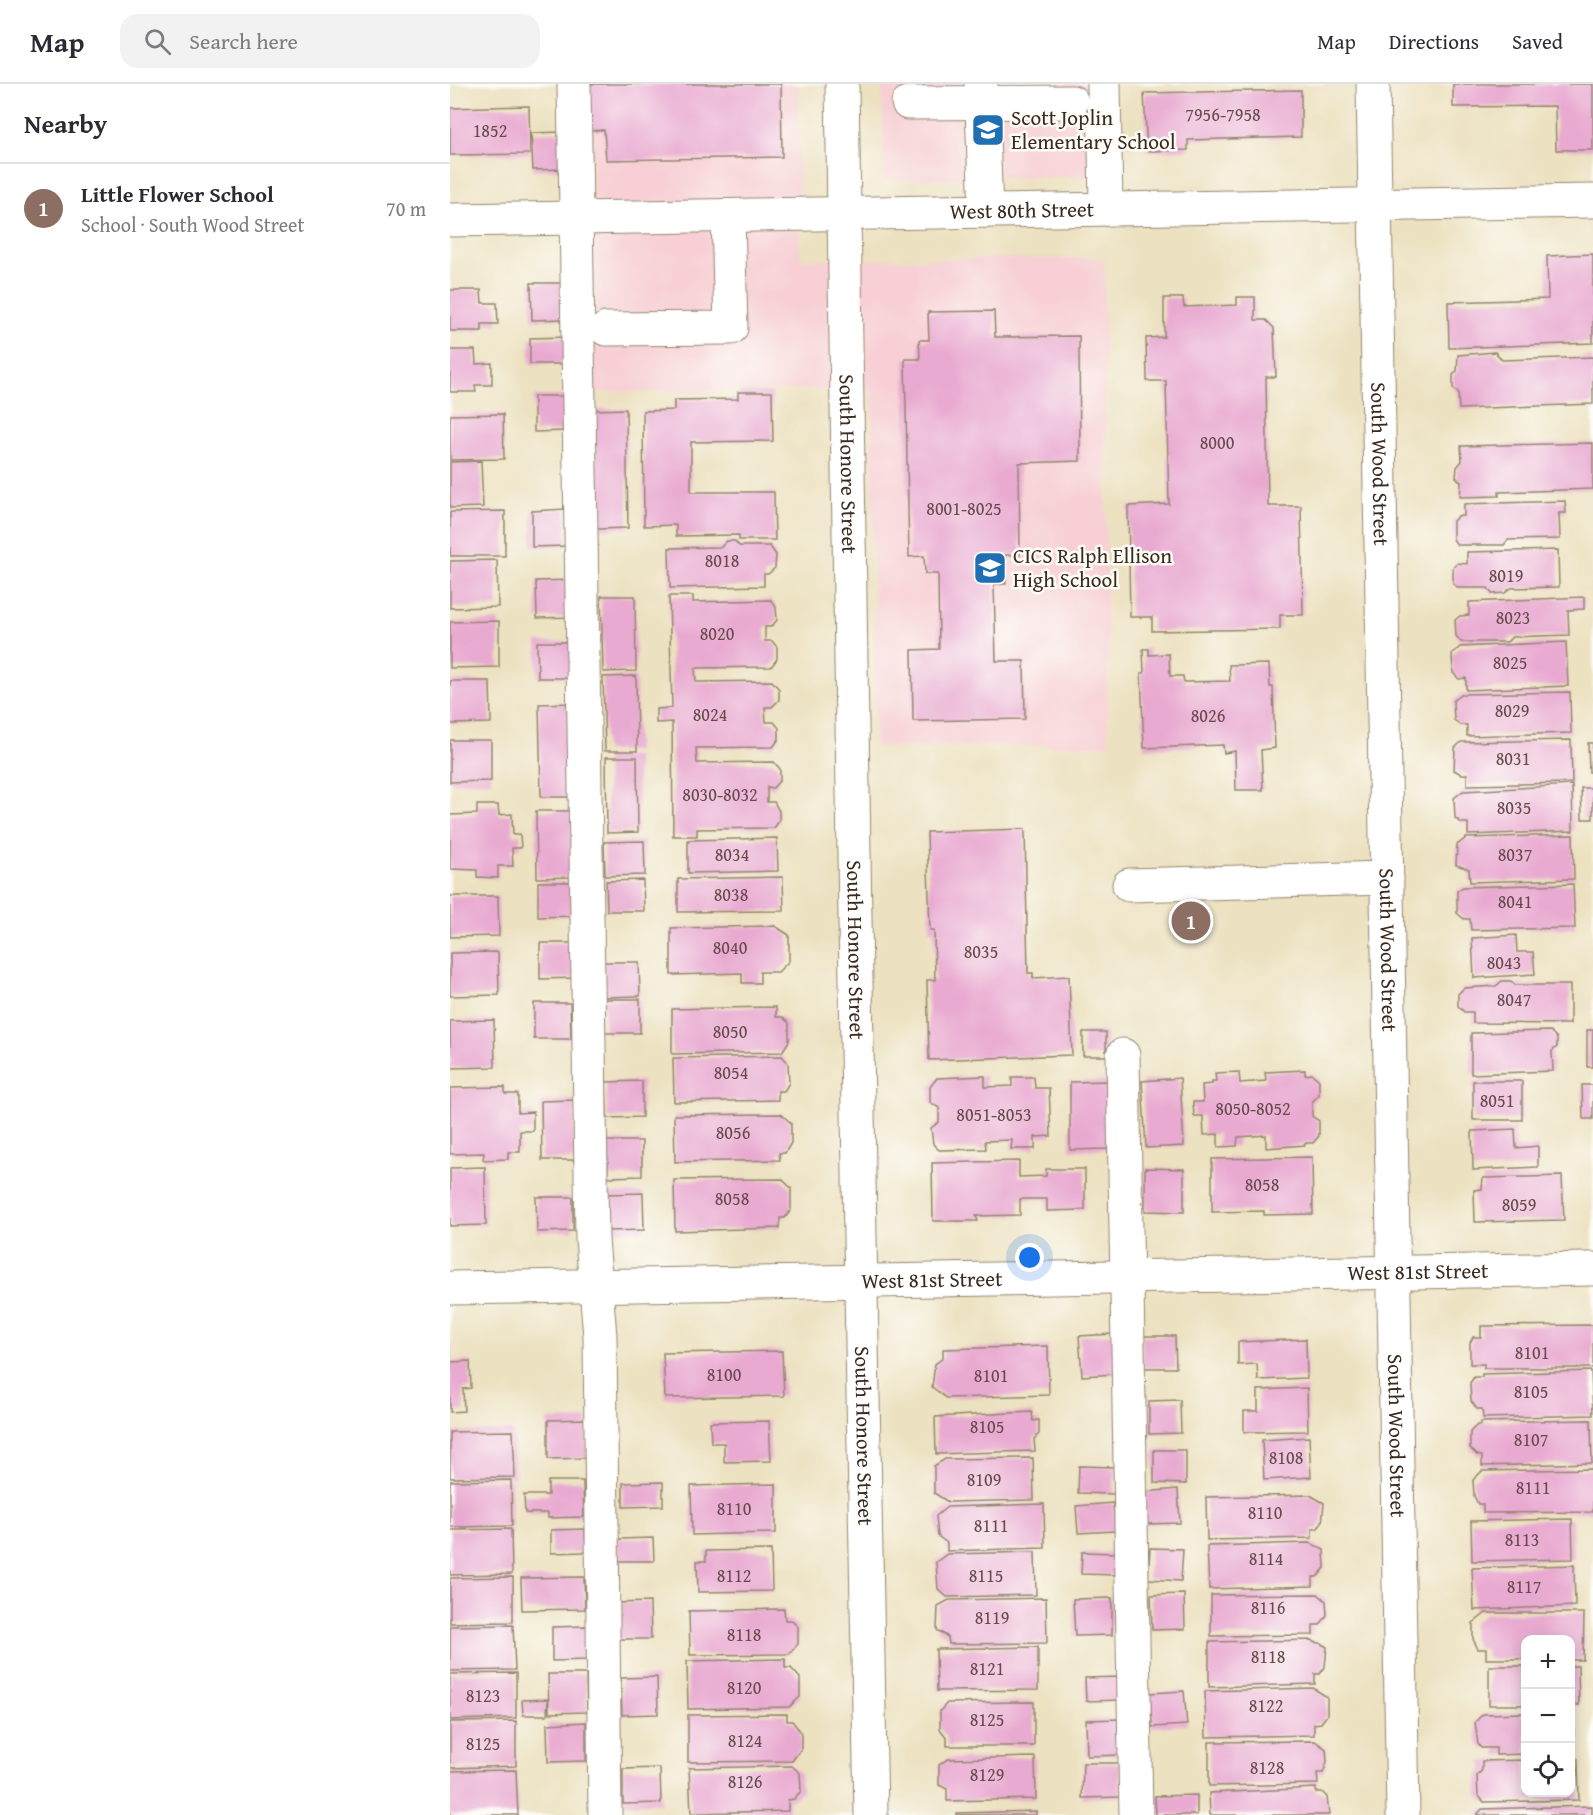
<!DOCTYPE html>
<html lang="en">
<head>
<meta charset="utf-8">
<style>
	:root { --surface:#fff; --page:#f2f2f3; --text:#2b2b33; --muted:#7c7c81; --line:#e1e1e2; --accent:#b45309 }
	body { margin:0; font-family:"Gentium Book Plus",serif; background:var(--page); color:var(--text) }
	.controls { position:absolute; right:18px; bottom:18px; display:grid; overflow:hidden; border-radius:12px; box-shadow:0 3px 15px #0003 }
	.controls button { width:54px; height:54px; display:grid; place-items:center; padding:0; border:0; border-bottom:2px solid var(--line); background:var(--surface); color:var(--text); font:30px sans-serif }
	.you { position:absolute; left:580px; top:1174px; width:21px; height:21px; margin:-15px; border:4px solid #fff; border-radius:50%; background:#1a73e8; box-shadow:0 0 0 9px #1a73e833 }
	.badge { display:grid; place-items:center; width:39px; height:39px; border-radius:50%; background:var(--accent); color:#fff; font-size:20px; font-weight:700 }
	.pin { position:absolute; translate:-50% -50%; border:3px solid #fff; box-shadow:0 2px 6px #0006 }
	.list { margin:0; padding:0; list-style:none }
	h2 { display:flex; justify-content:space-between; align-items:center; height:78px; margin:0; padding:0 24px; font-size:26px }
	h2 small { font-size:20px; font-weight:400; color:var(--muted) }
	.list li { display:grid; grid-template-columns:39px 1fr auto; gap:18px; align-items:center; box-sizing:border-box; height:90px; padding:0 24px; border-top:2px solid var(--line) }
	.list b { display:block; font-size:22px; white-space:nowrap }
	.list p { margin:0; font-size:20px; white-space:nowrap; color:var(--muted) }
	.list em { font-size:20px; font-style:normal; color:var(--muted) }
	.icon { flex:none; width:33px; height:33px; fill:none; stroke:currentColor; stroke-width:2; stroke-linecap:round; stroke-linejoin:round }
	.map { position:relative; flex:none; width:1143px; height:1731px; overflow:hidden }
	header { display:flex; align-items:center; gap:36px; box-sizing:border-box; height:84px; padding:0 30px; background:var(--surface); border-bottom:2px solid var(--line) }
	header strong { font-size:28px }
	nav { display:flex; gap:33px; margin-inline-start:auto; font-size:21px }
	.search { width:420px; height:54px; background:var(--page); display:flex; align-items:center; gap:15px; box-sizing:border-box; padding:0 21px; border-radius:18px; color:var(--muted); font-size:22px }
	main { display:flex }
	aside { flex:1; background:var(--surface) }
	.map>svg:first-child { display:block }
</style>
</head>
<body>
<header>
<strong>Map</strong>
<div class="search"><svg class="icon" aria-label="search" viewBox="0 0 24 24"><circle cx="10" cy="10" r="6"/><path d="M15 15l6 6"/></svg>Search here</div>
<nav><a>Map</a><a>Directions</a><a>Saved</a></nav>
</header>
<main>
<aside>
<h2>Nearby<small></small></h2>
<ul class="list">
<li><span class="badge" style="background:#8d6e63">1</span><div><b>Little Flower School</b><p>School · South Wood Street</p></div><em>70 m</em></li>
</ul>
</aside>
<div class="map">
<svg width="1143" height="1731" viewBox="0 0 1143 1731">
	<rect width="100%" height="100%" fill="#fdfcf7"/>
	<filter id="ink" filterUnits="userSpaceOnUse"><feTurbulence type="fractalNoise" baseFrequency=".0167" numOctaves="2"/><feDisplacementMap in="SourceGraphic" scale="12" xChannelSelector="R" yChannelSelector="G"/><feConvolveMatrix kernelMatrix="1 2 1 2 8 2 1 2 1" color-interpolation-filters="sRGB"/></filter>
	<filter id="wash" filterUnits="userSpaceOnUse"><feTurbulence type="fractalNoise" baseFrequency=".008" numOctaves="4" result="noise"/><feDisplacementMap in="SourceGraphic" scale="24" xChannelSelector="R" yChannelSelector="G"/><feGaussianBlur stdDeviation="1.35" result="paint"/><feColorMatrix in="noise" values="0 0 0 0 0 0 0 0 0 0 0 0 0 0 0 0 0 1.4 0 .05"/><feComposite in="paint" operator="in"/></filter>
	<g filter="url(#wash)">
		<rect width="100%" height="100%" fill="#ece1c0"/>
		<!-- built -->
		<path fill="#f7cfd4" d="M142 0H348L350 176 654 174 658 661 425 663 422 305 145 308Z
			M432 0H642L644 92 434 96Z"/>
		<g id="blocks">
			<!-- building -->
			<path fill="#e9aad1" d="M137 0H331L332 73 156 76 154 46 138 47Z
				M1003 0H1143V66H1106L1105 22 1003 23Z
				M851 6V53L738 56V66L697 67 694 9Z
				M79 22 80 70 0 71V24Z
				M113 48V85L83 86 81 49Z
				M1143 170V259L999 264 998 218 1098 215 1097 172Z
				M81 199H114L115 235 82 236Z
				M0 206H31L32 219H47L48 240H32V247H0Z
				M787 213H805V236H816L824 244 826 293H816L818 422H851L853 531H830V545L702 547V533H680L678 422 719 420 716 297H697L696 254 714 253V214H733L734 223 787 221Z
				M544 227 545 253 629 252 630 377 569 379 570 471H555L556 500H544L546 577H574L575 635 463 637 462 566 489 565 488 490H475L474 472 459 473 455 275H470L469 256H479L478 228Z
				M118 253 117 280H80V254Z
				M0 266H25L26 280 42 279V301H25L26 308H0Z
				M1045 268 1052 276 1143 273V320L1009 325 1008 308 1003 305V291L1007 287 1008 271Z
				M288 308H322L323 357 241 358V408H324L325 456H289V451L226 452V441L194 442 193 327 224 326V316L288 315Z
				M84 312H115V347L84 348Z
				M176 325 178 444 147 445 145 326Z
				M53 330 54 375 0 376V331Z
				M1143 359V405L1049 408V412L1010 413 1011 398 1006 393 1007 383 1012 377 1011 362Z
				M31 377 33 423 0 424V378Z
				M1115 417 1116 429H1109L1110 455 1058 456 1054 461H1007L1003 455V437L1008 432H1014V420Z
				M116 425 117 462 82 463V427Z
				M55 427V472H0V428Z
				M277 457H285L289 462H320L326 471 325 484 318 490H314V502L220 504 219 464 271 463Z
				M1108 466 1109 503 1061 504 1055 509 1042 510 1038 504H1009L1003 500V483L1008 479 1017 480V468Z
				M47 476 48 523 0 524V477Z
				M122 496 123 533 87 534 86 497Z
				M151 512H185L186 587 153 588Z
				M219 512H243V518L321 516 326 523 327 536 321 543H315V557H322L327 563V575L321 583 245 584 246 598 322 597 329 605V616L322 623H315L316 638H324L329 644V655L323 663 246 664 247 679 324 678 330 685V696L323 704 317 703V718H324L329 727V737L324 744 247 745V752H223L222 638 206 639V625L222 624Z
				M1134 513V525L1118 526 1119 551 1062 553 1057 558H1011L1006 552 1005 536 1010 532 1019 531V518Z
				M49 537V583L0 584V538Z
				M87 558H123V594H88Z
				M1116 558 1118 602 1016 606V594L1009 595 1003 589 1002 570 1010 563Z
				M693 565H699V571L719 570 720 592H733L734 598 780 597 779 581 819 580 820 603H823L825 664 811 666 813 706H786L785 667 774 669 773 661 694 664 691 589H694Z
				M186 592 187 667H155L153 593Z
				M0 597H40L41 639 0 640Z
				M1120 608 1121 649 1017 652V641H1010L1004 636 1003 617 1011 610Z
				M124 619 126 713H91L89 620Z
				M0 656H41V697L0 698Z
				M1121 656 1122 699 1017 701V690H1011L1004 686 1005 664 1011 658Z
				M1138 659H1143V688H1139Z
				M156 673H187L188 748 157 749Z
				M1122 701 1123 747 1018 751V739H1012L1005 734 1004 714 1013 707Z
				M1131 704H1143V735H1132Z
				M27 721H48L49 731 62 730 63 751 70 750 71 764H62L63 782H48V794L27 793V786L0 785V731L27 730Z
				M86 727H121L122 793 87 794Z
				M575 745 578 889H583V894L619 892 622 971 479 976 477 896H485L484 846H480L477 748Z
				M1123 751 1124 795 1020 798 1019 785 1006 781 1007 761 1016 754Z
				M327 754 328 787 238 789V756Z
				M194 757 195 791 155 792 154 758Z
				M333 793 334 827 228 828V795Z
				M193 796 194 827H157L156 797Z
				M88 798H126L127 832 88 833Z
				M1123 800 1125 844 1021 846 1020 835H1014L1007 829V807L1013 803Z
				M0 812H48L49 852 0 853Z
				M325 842 339 851V877L328 888H310V899H292V889L221 891V844Z
				M1066 851 1067 868H1083L1085 890 1024 894 1022 854Z
				M90 859H128L129 894 90 895Z
				M48 868 49 911 0 912V869Z
				M154 878H189L190 912 154 913Z
				M1052 897H1061L1065 901H1120V940L1023 939V928H1014L1008 922V910L1014 904 1046 902Z
				M154 915H190V949H155Z
				M84 919H120L121 955H84Z
				M326 923V933H332L339 939V957L332 968 222 970V925Z
				M44 936 45 983 0 984V937Z
				M1137 946H1143V983H1137Z
				M1100 947 1107 954V963L1102 967 1103 987 1021 990V949Z
				M633 948H656V972H633Z
				M332 972 338 979 339 999 334 1007H328V1016L224 1018 223 974Z
				M855 986V991L862 990 869 996V1011L862 1018V1032L869 1037V1052L863 1059H855V1061L816 1064V1051L788 1053 787 1062 768 1063V1050L754 1051 753 1032H744L743 1018H753L752 1001 762 1000V997H766L765 989 789 988 790 999 816 997 815 988Z
				M535 992V1003L562 1002V993H584L585 1004H599L601 1052 585 1053V1065H561L562 1056 535 1057 536 1065 489 1066 483 1060 481 1044 489 1038V1024L480 1018V1003L487 994Z
				M730 994 734 1062 696 1064 692 997Z
				M192 997V1033L157 1034 156 998Z
				M658 997V1065L620 1066V998Z
				M1023 997H1072V1036H1023Z
				M1132 1001H1143V1035H1133Z
				M55 1003V1010H68V1029L83 1028V1047H70V1068H58V1075L33 1076 34 1069 0 1070V1004Z
				M124 1016 125 1076H92L91 1017Z
				M331 1030 341 1039V1059L335 1069H329L330 1076 225 1078 224 1031Z
				M1065 1045 1066 1064 1088 1062V1083L1023 1086 1022 1047Z
				M157 1057H192V1092L158 1093Z
				M862 1073 863 1130 814 1131V1127L762 1128V1075Z
				M569 1077V1093L596 1092V1085H635V1126L597 1127V1115H570V1131L526 1132 528 1137H483L482 1079Z
				M35 1083 36 1141 0 1142V1084Z
				M695 1084 734 1085V1128L695 1127Z
				M1112 1092 1114 1136 1025 1138 1024 1106 1032 1105 1033 1094Z
				M332 1095 341 1104V1126L335 1134H330L329 1144 225 1147 224 1096Z
				M193 1109 194 1146 157 1147V1110Z
				M86 1113H123V1147L87 1148Z
				M1143 1241V1284H1034V1280H1020V1259L1023 1253H1031V1242Z
				M664 1250 666 1290 632 1292 629 1252Z
				M692 1252H725L726 1284H693Z
				M856 1255 857 1294 808 1296 807 1280 788 1281V1258Z
				M598 1262 599 1311 496 1314 482 1303 485 1280 493 1274V1265Z
				M332 1267 334 1312 215 1314 213 1269Z
				M20 1277 21 1304 13 1305 14 1327 0 1328V1278Z
				M1141 1287 1143 1331 1033 1334 1032 1325H1027L1021 1317 1020 1299 1024 1293H1032V1290Z
				M857 1304 858 1347 794 1348V1327H808V1306Z
				M730 1316 731 1349 699 1350V1317Z
				M582 1328 583 1337 589 1336V1350L584 1355 585 1367 486 1370 485 1333Z
				M137 1335V1374L98 1375V1336Z
				M1141 1336 1142 1379 1032 1382V1372L1027 1371 1020 1364V1348L1027 1341H1031V1338Z
				M319 1337 321 1377 274 1378V1359H261L260 1338Z
				M63 1347 65 1393 0 1394V1348Z
				M859 1353 861 1393 814 1396 812 1356Z
				M704 1366H736V1400L704 1399Z
				M583 1374 584 1416 498 1418 484 1409V1382L495 1375Z
				M629 1382 665 1383 664 1410 628 1409Z
				M1143 1385V1428L1033 1429V1420H1028L1024 1412 1023 1396 1032 1387Z
				M61 1396 62 1442 0 1443V1397Z
				M98 1397H133L134 1433 98 1434V1429H75L74 1411H98Z
				M213 1398V1422L173 1423V1399Z
				M326 1400V1449L242 1451 241 1402Z
				M728 1405 730 1439 695 1440 693 1408Z
				M860 1411 874 1419 872 1439 867 1445H862V1454L757 1456 756 1413Z
				M663 1419 665 1447 628 1449 626 1422Z
				M594 1420 595 1464 497 1467V1459L488 1452 486 1432 497 1423Z
				M1122 1435 1123 1475 1022 1477 1021 1437Z
				M61 1445 62 1490 0 1491V1446Z
				M135 1445 136 1468 101 1469V1446Z
				M203 1454 204 1477H168L167 1455Z
				M860 1459 874 1466 875 1484 867 1493H863V1502L759 1505 757 1462Z
				M700 1464 733 1465 731 1497 698 1495Z
				M321 1466 322 1507 248 1508 247 1477H256V1467Z
				M585 1468 586 1511 497 1513 488 1505 486 1478 497 1470Z
				M632 1468 668 1469V1491L631 1490Z
				M1124 1481 1125 1522 1024 1526 1022 1484Z
				M63 1493V1538L0 1539V1494Z
				M134 1493 135 1525 72 1526 71 1494Z
				M734 1510 735 1545 702 1546 701 1511Z
				M868 1510 876 1517 877 1531 870 1541H863V1551L761 1552V1511Z
				M596 1514 597 1559 499 1560 498 1553 487 1546 488 1522 499 1516Z
				M662 1514V1551L625 1552 623 1515Z
				M200 1518 201 1555H165L164 1519Z
				M334 1525 335 1536H341L348 1543V1560L339 1570 240 1571 239 1527Z
				M1036 1529H1134L1133 1576H1120V1556H1076V1575H1036V1565H1028L1023 1555V1539Z
				M63 1541 65 1586 0 1587V1542Z
				M137 1542V1576L102 1577V1543Z
				M863 1556V1558L870 1559 877 1563 875 1583 870 1590H865V1600L759 1603V1558Z
				M588 1563V1606L487 1607 486 1565Z
				M335 1575V1584H341L350 1594V1613L339 1623 238 1625 237 1577Z
				M1039 1582H1076V1621H1039Z
				M1120 1582H1128L1129 1621H1120Z
				M66 1589V1634L0 1636V1590Z
				M98 1590H136L137 1628 99 1629Z
				M207 1593 208 1630 172 1631 171 1594Z
				M671 1593 672 1616 636 1617 635 1594Z
				M863 1604 877 1613V1631L871 1639 864 1640V1651L756 1653 755 1607Z
				M734 1607 737 1641 702 1643 700 1609Z
				M98 1615 97 1631H73L72 1616Z
				M584 1618V1662H497V1654L490 1645V1627L497 1619Z
				M1120 1628H1123L1125 1670H1120Z
				M1076 1629V1670L1046 1671V1664H1031L1028 1660 1025 1638 1033 1630Z
				M337 1630V1637H342L351 1648V1665L342 1677 238 1678V1631Z
				M672 1635 673 1671 637 1672 636 1636Z
				M66 1637V1682L0 1684V1638Z
				M136 1638V1677L98 1678 97 1640Z
				M865 1657 876 1665 877 1678 873 1689H867L868 1700 759 1702V1658Z
				M585 1673 586 1715 497 1717V1705L489 1701V1681L498 1675Z
				M1120 1675H1128L1129 1716 1034 1718 1028 1711 1027 1692 1032 1686V1677L1076 1676V1708H1120Z
				M633 1679H670L671 1713 632 1714Z
				M342 1682 350 1689 351 1707 344 1715 338 1716V1727L241 1729 239 1684Z
				M210 1684 211 1719 173 1720V1685Z
				M66 1686 68 1731H0V1687Z
				M866 1704V1708H872L877 1713 879 1731H760L759 1709Z
				M747 1711V1731H706L705 1712Z
				M1142 1722V1731H1027L1032 1725Z
				M586 1727V1731H506V1729Z"/>
		</g>
	</g>
	<g filter="url(#ink)">
		<use href="#blocks" fill-opacity="0" stroke="#94866f" stroke-width="1.5"/>
		<g fill="none" stroke-linecap="round" stroke-linejoin="round">
			<defs>
				<g id="minor">
					<path d="M124 0 142 1155 150 1252 155 1731"/>
					<path id="s1" d="M392 0 410 1154 421 1731"/>
					<path d="M531 0 536 127"/>
					<path d="M654 0 656 125"/>
					<path id="s2" d="M923 0 953 1731"/>
					<path d="M458 19 622 18"/>
					<path id="s3" d="M0 136 1143 117"/>
					<path d="M156 245 281 244 278 132"/>
					<path d="M679 801 937 794"/>
					<path d="M673 971 686 1731"/>
					<path id="s4" d="M0 1204 1143 1185"/>
				</g>
			</defs>
			<!-- minor casing -->
			<use href="#minor" stroke="#94866f" stroke-width="35"/>
			<!-- minor -->
			<use href="#minor" stroke="#fff" stroke-width="33"/>
		</g>
	</g>
	<!-- icons -->
	<defs>
		<symbol id="school-square" viewBox="-11 -11 22 22"><rect x="-9" y="-9" width="18" height="18" rx="4" fill="#1f6fb2" stroke="#fdfcf7"/><path d="M0-5L7-2L0 1L-7-2ZM-4 1L0 2.5L4 1V4Q0 6-4 4Z" fill="#fff"/></symbol>
	</defs>
	<g fill-rule="evenodd">
		<use href="#school-square" x="519" y="27" width="38" height="38"/>
		<use href="#school-square" x="521" y="465" width="38" height="38"/>
	</g>
	<g text-anchor="middle" stroke-width="5" stroke-linejoin="round" paint-order="stroke">
		<!-- number labels -->
		<g font-size="18" fill="#664a4b">
			<text x="773" y="37">7956-7958</text>
			<text x="40" y="53">1852</text>
			<text x="767" y="365">8000</text>
			<text x="514" y="431">8001-8025</text>
			<text x="272" y="483">8018</text>
			<text x="1056" y="498">8019</text>
			<text x="1063" y="540">8023</text>
			<text x="267" y="556">8020</text>
			<text x="1060" y="585">8025</text>
			<text x="1062" y="633">8029</text>
			<text x="260" y="637">8024</text>
			<text x="758" y="638">8026</text>
			<text x="1063" y="681">8031</text>
			<text x="270" y="717">8030-8032</text>
			<text x="1064" y="730">8035</text>
			<text x="282" y="777">8034</text>
			<text x="1065" y="777">8037</text>
			<text x="281" y="817">8038</text>
			<text x="1065" y="824">8041</text>
			<text x="280" y="870">8040</text>
			<text x="531" y="874">8035</text>
			<text x="1054" y="885">8043</text>
			<text x="1064" y="922">8047</text>
			<text x="280" y="954">8050</text>
			<text x="281" y="995">8054</text>
			<text x="1047" y="1023">8051</text>
			<text x="803" y="1031">8050-8052</text>
			<text x="544" y="1037">8051-8053</text>
			<text x="283" y="1055">8056</text>
			<text x="812" y="1107">8058</text>
			<text x="282" y="1121">8058</text>
			<text x="1069" y="1127">8059</text>
			<text x="1082" y="1275">8101</text>
			<text x="274" y="1297">8100</text>
			<text x="541" y="1298">8101</text>
			<text x="1081" y="1314">8105</text>
			<text x="537" y="1349">8105</text>
			<text x="1081" y="1362">8107</text>
			<text x="836" y="1380">8108</text>
			<text x="534" y="1402">8109</text>
			<text x="1083" y="1410">8111</text>
			<text x="284" y="1431">8110</text>
			<text x="815" y="1435">8110</text>
			<text x="541" y="1448">8111</text>
			<text x="1072" y="1462">8113</text>
			<text x="816" y="1481">8114</text>
			<text x="284" y="1498">8112</text>
			<text x="536" y="1498">8115</text>
			<text x="1074" y="1509">8117</text>
			<text x="818" y="1530">8116</text>
			<text x="542" y="1540">8119</text>
			<text x="294" y="1557">8118</text>
			<text x="818" y="1579">8118</text>
			<text x="537" y="1591">8121</text>
			<text x="294" y="1610">8120</text>
			<text x="33" y="1618">8123</text>
			<text x="816" y="1628">8122</text>
			<text x="537" y="1642">8125</text>
			<text x="295" y="1663">8124</text>
			<text x="33" y="1666">8125</text>
			<text x="817" y="1690">8128</text>
			<text x="537" y="1697">8129</text>
			<text x="295" y="1704">8126</text>
		</g>
		<!-- poi labels -->
		<g font-size="21" fill="#3b2a1e" stroke="#fdfcf7" text-anchor="start">
			<text x="561" y="41">Scott Joplin<tspan x="561" dy="24">Elementary School</tspan></text>
			<text x="563" y="479">CICS Ralph Ellison<tspan x="563" dy="24">High School</tspan></text>
		</g>
		<!-- street labels -->
		<g font-size="21" fill="#3b2a1e" stroke="#fdfcf7">
			<text dy="7" stroke="none"><textPath href="#s3" startOffset="572">West 80th Street</textPath></text>
			<text dy="7" stroke="none"><textPath href="#s1" startOffset="380">South Honore Street</textPath></text>
			<text dy="7" stroke="none"><textPath href="#s2" startOffset="380">South Wood Street</textPath></text>
			<text dy="7" stroke="none"><textPath href="#s2" startOffset="866">South Wood Street</textPath></text>
			<text dy="7" stroke="none"><textPath href="#s1" startOffset="866">South Honore Street</textPath></text>
			<text dy="7" stroke="none"><textPath href="#s4" startOffset="968">West 81st Street</textPath></text>
			<text dy="7" stroke="none"><textPath href="#s4" startOffset="482">West 81st Street</textPath></text>
			<text dy="7" stroke="none"><textPath href="#s1" startOffset="1352">South Honore Street</textPath></text>
			<text dy="7" stroke="none"><textPath href="#s2" startOffset="1352">South Wood Street</textPath></text>
		</g>
	</g>
</svg>
<div class="controls">
<button>+</button>
<button>−</button>
<button><svg class="icon" aria-label="locate" viewBox="0 0 24 24"><circle cx="12" cy="12" r="6"/><path d="M12 2v4M12 18v4M2 12h4M18 12h4"/></svg></button>
</div>
<div class="you"></div>
<div class="pin badge" style="left:741px;top:837px;background:#8d6e63">1</div>
</div>
</main>
</body>
</html>
